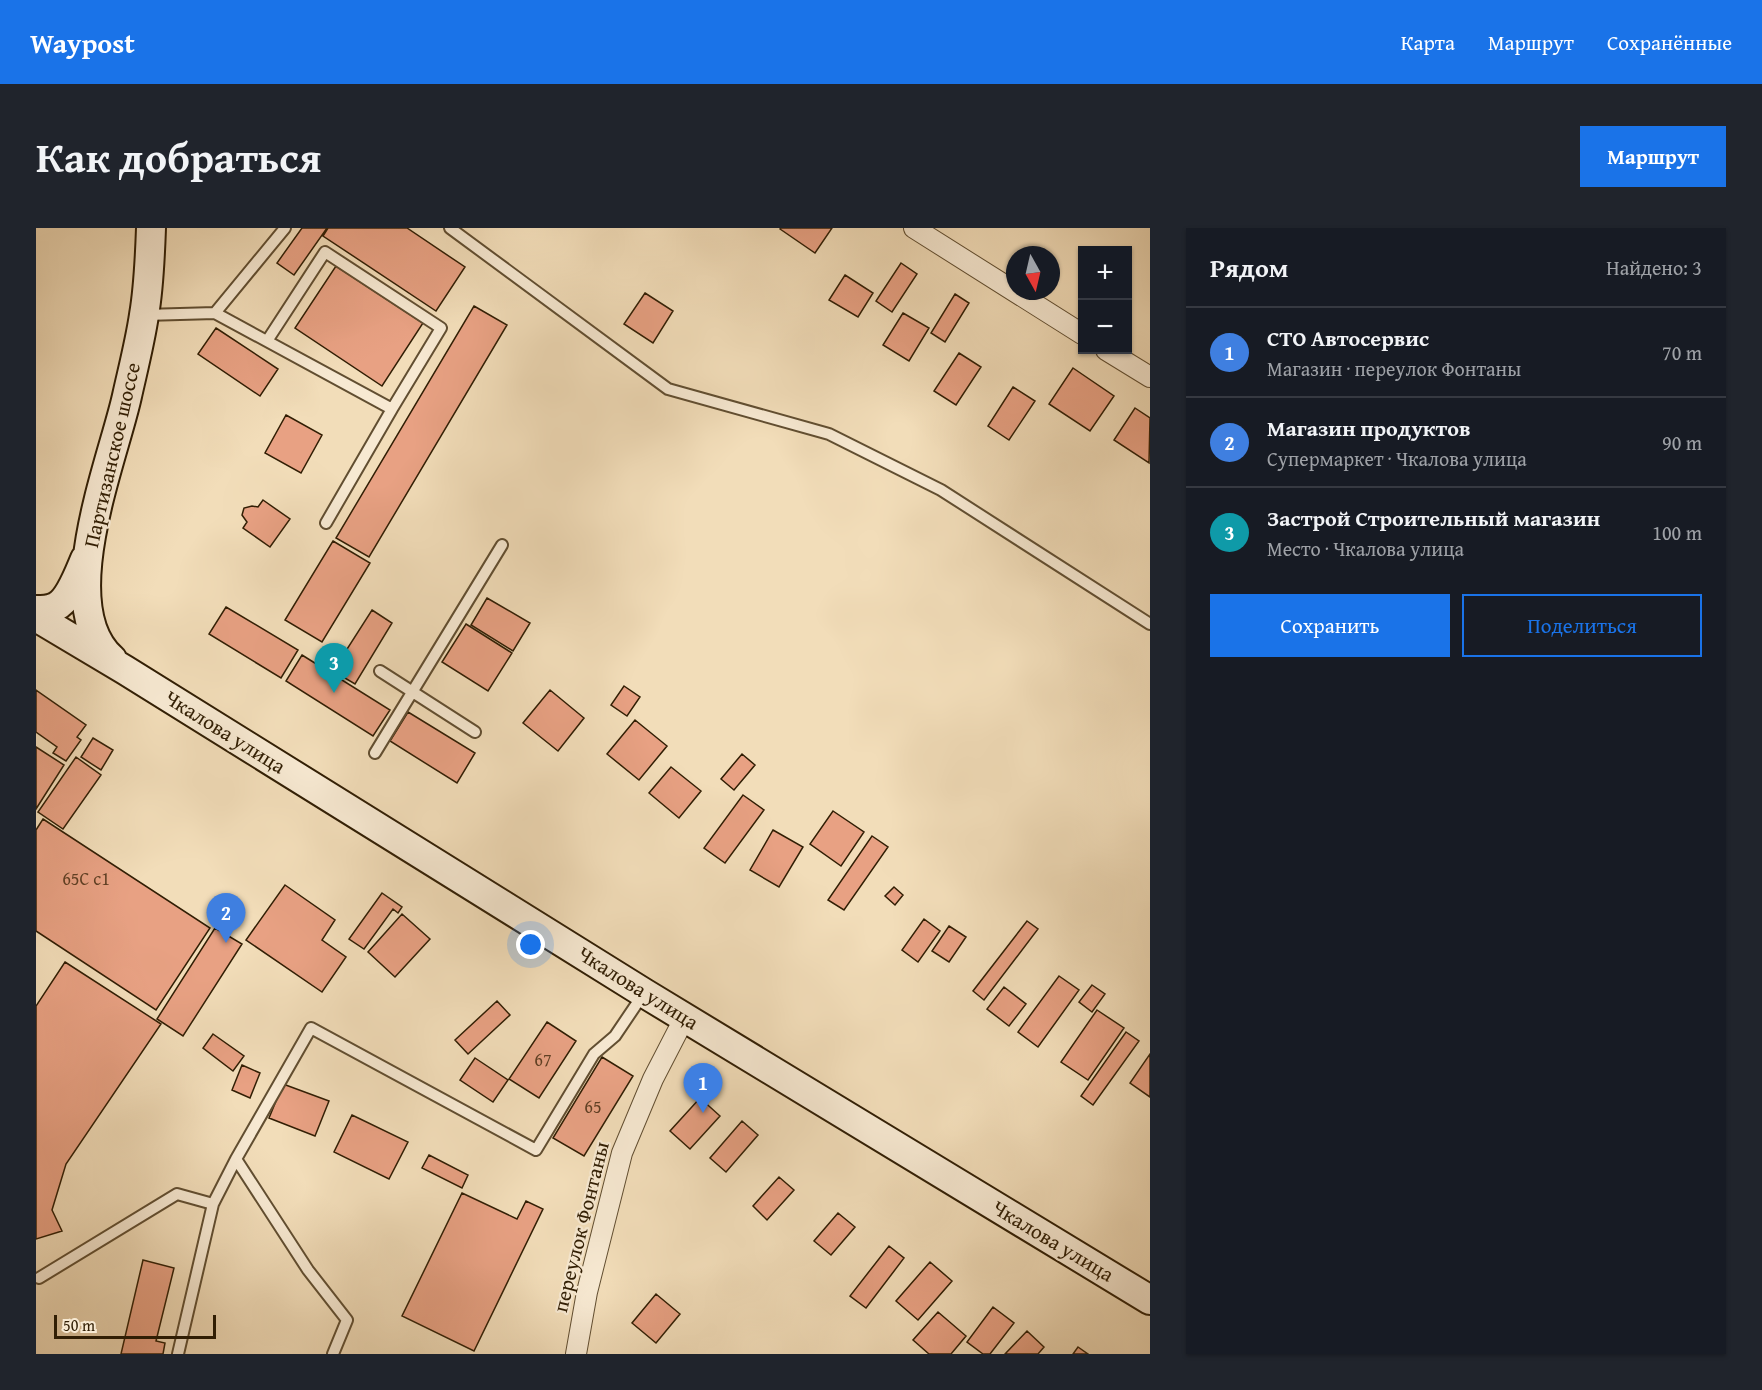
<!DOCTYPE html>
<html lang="ru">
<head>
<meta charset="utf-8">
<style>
	:root { --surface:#171b24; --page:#20242c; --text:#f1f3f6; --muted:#9ea1a6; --line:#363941; --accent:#1a73e8 }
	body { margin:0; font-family:"Gentium Book Plus",serif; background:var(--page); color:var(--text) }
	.controls { position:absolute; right:18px; top:18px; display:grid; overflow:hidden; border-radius:0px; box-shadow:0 2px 4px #0004 }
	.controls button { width:54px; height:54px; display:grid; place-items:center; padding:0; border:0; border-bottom:2px solid var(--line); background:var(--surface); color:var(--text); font:30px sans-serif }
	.compass { position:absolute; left:970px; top:18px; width:54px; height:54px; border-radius:50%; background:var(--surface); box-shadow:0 2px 4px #0004; rotate:172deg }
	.scale { position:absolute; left:18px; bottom:15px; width:162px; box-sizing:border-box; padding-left:6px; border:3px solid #311e04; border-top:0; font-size:16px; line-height:21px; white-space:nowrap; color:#311e04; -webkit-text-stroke:4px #f7e9d2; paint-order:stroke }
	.you { position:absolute; left:495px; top:717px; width:21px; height:21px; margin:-15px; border:4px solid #fff; border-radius:50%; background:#1a73e8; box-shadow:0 0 0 9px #1a73e833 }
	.badge { display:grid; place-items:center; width:39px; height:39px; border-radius:50%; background:var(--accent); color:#fff; font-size:20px; font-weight:700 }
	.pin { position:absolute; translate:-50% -50px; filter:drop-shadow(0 2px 3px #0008) }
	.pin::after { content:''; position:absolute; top:32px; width:21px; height:18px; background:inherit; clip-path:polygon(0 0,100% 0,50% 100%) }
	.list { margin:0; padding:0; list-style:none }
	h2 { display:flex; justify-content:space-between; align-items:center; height:78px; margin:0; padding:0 24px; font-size:26px }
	h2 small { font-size:20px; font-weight:400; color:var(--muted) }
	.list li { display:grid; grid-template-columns:39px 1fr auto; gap:18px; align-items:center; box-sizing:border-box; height:90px; padding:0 24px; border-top:2px solid var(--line) }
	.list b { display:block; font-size:22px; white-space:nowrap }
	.list p { margin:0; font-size:20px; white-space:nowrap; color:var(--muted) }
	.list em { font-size:20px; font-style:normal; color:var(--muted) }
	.actions { display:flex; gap:12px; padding:18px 24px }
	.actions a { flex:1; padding:14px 0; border:2px solid var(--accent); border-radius:0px; text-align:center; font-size:21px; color:var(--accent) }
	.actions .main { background:var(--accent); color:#fff }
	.map { position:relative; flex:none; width:1114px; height:1126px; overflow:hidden; border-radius:0px }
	header { display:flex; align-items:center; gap:36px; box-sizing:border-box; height:84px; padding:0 30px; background:var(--accent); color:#fff }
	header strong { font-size:28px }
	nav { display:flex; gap:33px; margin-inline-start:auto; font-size:21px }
	.intro { display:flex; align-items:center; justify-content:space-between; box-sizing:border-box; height:144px; padding:0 36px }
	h1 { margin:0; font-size:42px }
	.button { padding:15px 27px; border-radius:0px; background:var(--accent); color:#fff; font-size:21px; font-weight:700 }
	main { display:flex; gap:36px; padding:0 36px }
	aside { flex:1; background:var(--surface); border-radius:0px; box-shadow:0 2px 4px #0004 }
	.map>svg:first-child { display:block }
</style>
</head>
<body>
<header>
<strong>Waypost</strong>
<nav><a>Карта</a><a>Маршрут</a><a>Сохранённые</a></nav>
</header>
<div class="intro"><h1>Как добраться</h1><a class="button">Маршрут</a></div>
<main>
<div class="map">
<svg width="1114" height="1126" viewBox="0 0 1114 1126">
	<rect width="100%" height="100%" fill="#f2ddb9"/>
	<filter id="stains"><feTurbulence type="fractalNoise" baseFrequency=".00333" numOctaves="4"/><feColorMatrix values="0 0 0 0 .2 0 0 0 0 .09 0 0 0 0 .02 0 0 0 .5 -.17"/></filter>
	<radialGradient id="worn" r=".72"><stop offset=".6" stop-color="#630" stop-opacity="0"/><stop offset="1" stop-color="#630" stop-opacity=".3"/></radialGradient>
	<!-- building -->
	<path fill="#e8a183" stroke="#311e04" stroke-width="1.5" d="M266 0H291L258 47 241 35Z
		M292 0H371L429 39 400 83 287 8Z
		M745 0H796L779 25 744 1Z
		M865 35 881 46 856 84 840 73Z
		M300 38 387 95 346 158 259 100Z
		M809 47 837 65 822 89 793 72Z
		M609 65 637 83 617 115 588 96Z
		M919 66 933 75 909 114 895 105Z
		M438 78 471 97 333 329 300 310Z
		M867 85 893 100 873 133 847 117Z
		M180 100 242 141 224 168 162 126Z
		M923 125 945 139 920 177 898 163Z
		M1037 140 1078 168 1054 203 1013 176Z
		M977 159 999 173 973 212 952 198Z
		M1099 180 1114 190 1113 235 1078 212Z
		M250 187 286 207 265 245 229 225Z
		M227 272 254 291 234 319 207 300 211 294 206 287 208 280 216 278 222 279Z
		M297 313 334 335 286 414 249 392Z
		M451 370 494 395 477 423 435 397Z
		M190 379 262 422 245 450 173 406Z
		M336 382 356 395 319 456 297 443Z
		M430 396 476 425 452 463 406 434Z
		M266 427 354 482 337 508 250 453Z
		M588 458 604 469 591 488 575 477Z
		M0 462 50 497 41 509 45 512 30 533 17 525 21 519 0 504Z
		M514 462 548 490 522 523 487 495Z
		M372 484 439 525 421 555 354 513Z
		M599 492 631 518 603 552 571 526Z
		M57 510 77 522 65 542 45 529Z
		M0 519 28 537 0 581Z
		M706 526 719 537 698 562 685 551Z
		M40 529 65 547 27 601 2 584Z
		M635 539 665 563 643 590 613 565Z
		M707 567 728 582 689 635 668 620Z
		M797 583 828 604 805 638 774 616Z
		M7 591 174 700 120 782 0 703V602Z
		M737 602 767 619 743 659 714 642Z
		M836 608 852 619 808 682 792 672Z
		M249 657 299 692 286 712 310 729 286 764 210 712Z
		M858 659 867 667 859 677 849 668Z
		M346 665 366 679 362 685 357 681 328 721 313 711Z
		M366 686 394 711 359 749 332 724Z
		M888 691 904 703 882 734 866 722Z
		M991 693 1002 701 948 772 937 763Z
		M913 698 930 709 913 734 896 723Z
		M179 700 206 716 147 808 121 791Z
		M29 734 125 796 30 936 16 982 26 1003 0 1011V778Z
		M1023 748 1043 762 1002 819 982 804Z
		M1056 757 1069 766 1056 784 1043 774Z
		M968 759 990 776 973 798 951 781Z
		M461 773 474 787 432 826 419 812Z
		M1061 782 1088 800 1052 852 1025 834Z
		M511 794 540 813 503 870 473 851Z
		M1090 804 1103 813 1057 877 1045 868Z
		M177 806 208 828 197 843 167 820Z
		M1114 826V869L1094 855Z
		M566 829 597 848 548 928 517 910Z
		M439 830 472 852 457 874 424 852Z
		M206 837 224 845 214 870 196 862Z
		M247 856 293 873 279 908 233 890Z
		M664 870 684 888 654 921 634 903Z
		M316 887 372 914 353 951 298 924Z
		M706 893 722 907 690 944 674 930Z
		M393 927 432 947 426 960 386 940Z
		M743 949 758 962 731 992 717 978Z
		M426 965 481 991 490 973 507 981 438 1123 366 1088Z
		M802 985 819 999 795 1027 778 1013Z
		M853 1018 868 1030 830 1080 814 1068Z
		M107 1032 138 1040 120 1113 129 1115 127 1126H85Z
		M894 1034 916 1053 882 1092 860 1073Z
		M620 1066 644 1086 620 1115 596 1095Z
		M957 1079 978 1095 954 1126H947L931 1114Z
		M902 1084 930 1108 915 1126H893L877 1112Z
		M991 1103 1008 1119 1002 1126H969Z
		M1042 1119 1052 1126H1037Z"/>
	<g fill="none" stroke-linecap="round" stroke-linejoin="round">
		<defs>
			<path id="lane" d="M414 0 632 161 793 206 905 262 1114 396
				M179 85 356 181 405 100 289 24 231 113
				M109 87 179 85 249 0
				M290 295 356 181
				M344 443 439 504
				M339 525 466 317
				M3 1050 141 966 177 976
				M142 1126 177 976 200 931
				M297 1126 311 1092 272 1042 200 931 275 800 500 922 558 826 579 808 608 765"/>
			<path id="street" d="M878 0 1046 106
				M1070 122 1114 149
				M540 1126 551 1064 586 925 617 851 649 789"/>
			<path id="secondary" d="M0 382C6 382 13 382 19 379 33 373 43 345 49 331
				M0 389 89 442 608 765 1114 1072
				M76 431C16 378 77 232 91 168 97 141 104 114 108 87 113 58 114 29 115 0"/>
		</defs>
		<!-- lane casing -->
		<use href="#lane" stroke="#614e31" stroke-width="14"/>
		<!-- street casing -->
		<use href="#street" stroke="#614e31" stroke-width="22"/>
		<!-- secondary casing -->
		<use href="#secondary" stroke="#311e04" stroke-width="32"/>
		<!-- lane -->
		<use href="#lane" stroke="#f7e9d2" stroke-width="10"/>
		<!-- street -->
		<use href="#street" stroke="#f7e9d2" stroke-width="20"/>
		<!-- secondary -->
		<use href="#secondary" stroke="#f7e9d2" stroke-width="28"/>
	</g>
	<g text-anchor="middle" stroke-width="4.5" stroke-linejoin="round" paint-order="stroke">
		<!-- number labels -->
		<g font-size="18" fill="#5f3f24">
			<text x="50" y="657">65С с1</text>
			<text x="507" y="838">67</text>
			<text x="557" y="885">65</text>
		</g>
		<!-- street labels -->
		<g font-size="21" fill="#311e04" stroke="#f7e9d2">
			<text transform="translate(76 227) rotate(-77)" y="7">Партизанское шоссе</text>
			<text transform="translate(189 504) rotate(32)" y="7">Чкалова улица</text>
			<text transform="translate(602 760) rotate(32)" y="7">Чкалова улица</text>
			<text transform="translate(545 999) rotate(-76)" y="7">переулок Фонтаны</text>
			<text transform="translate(1017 1013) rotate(31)" y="7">Чкалова улица</text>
		</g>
	</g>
	<rect width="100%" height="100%" filter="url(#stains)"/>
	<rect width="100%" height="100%" fill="url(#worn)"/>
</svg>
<div class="controls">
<button>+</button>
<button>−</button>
</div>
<svg class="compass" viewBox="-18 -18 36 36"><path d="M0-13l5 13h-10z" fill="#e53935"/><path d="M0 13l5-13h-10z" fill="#9ea1a6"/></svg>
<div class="scale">50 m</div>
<div class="you"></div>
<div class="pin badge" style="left:667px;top:885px;background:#3f7fe0">1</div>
<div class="pin badge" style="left:190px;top:715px;background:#3f7fe0">2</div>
<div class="pin badge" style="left:298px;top:465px;background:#0f9aa8">3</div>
</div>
<aside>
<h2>Рядом<small>Найдено: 3</small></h2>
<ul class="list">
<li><span class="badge" style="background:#3f7fe0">1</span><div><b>СТО Автосервис</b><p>Магазин · переулок Фонтаны</p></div><em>70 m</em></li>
<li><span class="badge" style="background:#3f7fe0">2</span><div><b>Магазин продуктов</b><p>Супермаркет · Чкалова улица</p></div><em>90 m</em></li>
<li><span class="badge" style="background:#0f9aa8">3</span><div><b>Застрой Строительный магазин</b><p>Место · Чкалова улица</p></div><em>100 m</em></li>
</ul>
<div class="actions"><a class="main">Сохранить</a><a>Поделиться</a></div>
</aside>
</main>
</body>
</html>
